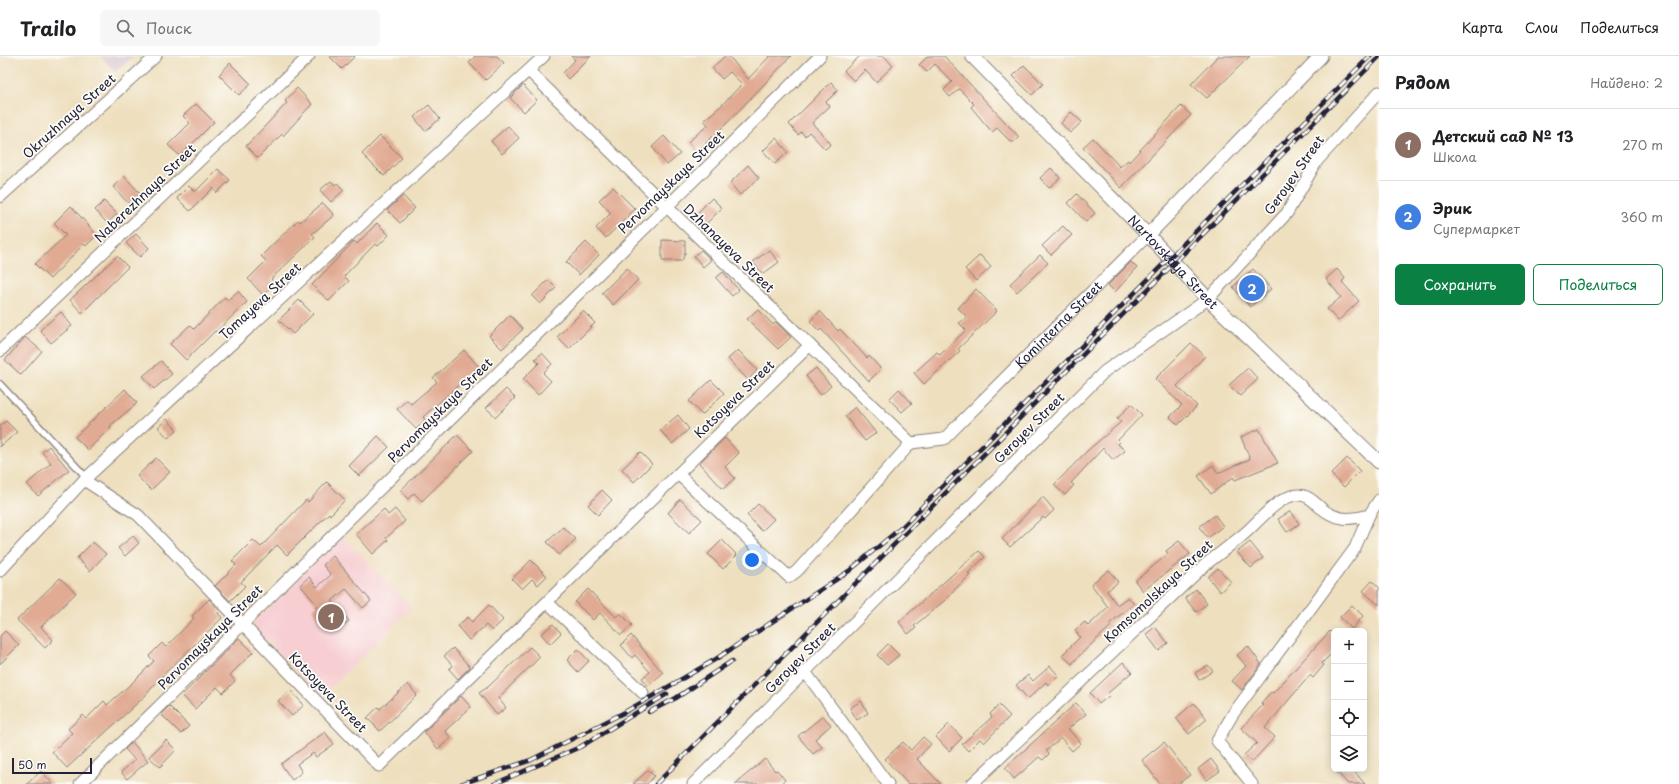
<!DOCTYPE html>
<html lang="ru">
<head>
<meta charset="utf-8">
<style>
	:root { --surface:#fff; --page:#f6f6f6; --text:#202124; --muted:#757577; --line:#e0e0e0; --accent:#0b8043 }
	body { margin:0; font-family:"Playpen Sans",sans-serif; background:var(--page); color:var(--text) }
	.controls { position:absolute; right:12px; bottom:12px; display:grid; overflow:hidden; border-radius:6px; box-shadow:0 2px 10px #0003 }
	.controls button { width:36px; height:36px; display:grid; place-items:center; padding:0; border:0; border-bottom:1px solid var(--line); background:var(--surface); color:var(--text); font:20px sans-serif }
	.scale { position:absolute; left:12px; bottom:10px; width:80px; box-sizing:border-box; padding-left:4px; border:2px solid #22223b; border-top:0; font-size:11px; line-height:14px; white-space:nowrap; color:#22223b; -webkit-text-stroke:3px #fdfcf7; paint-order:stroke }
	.you { position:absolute; left:752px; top:504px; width:14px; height:14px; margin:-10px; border:3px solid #fff; border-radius:50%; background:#1a73e8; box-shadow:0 0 0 6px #1a73e833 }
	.badge { display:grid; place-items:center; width:26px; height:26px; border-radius:50%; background:var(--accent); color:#fff; font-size:13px; font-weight:700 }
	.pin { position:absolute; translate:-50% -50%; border:2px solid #fff; box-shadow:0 1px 4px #0006 }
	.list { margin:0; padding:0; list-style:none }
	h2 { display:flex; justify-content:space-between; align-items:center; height:52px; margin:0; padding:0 16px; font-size:17px }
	h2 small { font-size:13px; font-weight:400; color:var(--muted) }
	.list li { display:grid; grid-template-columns:26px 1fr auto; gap:12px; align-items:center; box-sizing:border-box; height:72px; padding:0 16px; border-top:1px solid var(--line) }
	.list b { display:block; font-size:15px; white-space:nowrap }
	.list p { margin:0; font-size:13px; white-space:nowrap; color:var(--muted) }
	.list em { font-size:13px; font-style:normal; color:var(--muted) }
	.actions { display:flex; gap:8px; padding:12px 16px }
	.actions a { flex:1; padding:9px 0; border:1px solid var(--accent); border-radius:6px; text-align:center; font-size:14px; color:var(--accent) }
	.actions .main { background:var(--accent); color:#fff }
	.icon { flex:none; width:22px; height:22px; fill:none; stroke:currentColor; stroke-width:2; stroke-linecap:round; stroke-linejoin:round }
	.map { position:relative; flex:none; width:1379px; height:728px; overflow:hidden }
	header { display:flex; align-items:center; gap:24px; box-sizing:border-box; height:56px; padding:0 20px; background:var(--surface); border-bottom:1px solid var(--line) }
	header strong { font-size:19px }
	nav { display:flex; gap:22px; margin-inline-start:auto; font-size:14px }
	.search { width:280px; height:36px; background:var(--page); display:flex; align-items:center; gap:10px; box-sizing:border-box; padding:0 14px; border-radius:6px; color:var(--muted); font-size:15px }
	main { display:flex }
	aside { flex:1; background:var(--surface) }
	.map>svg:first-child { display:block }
</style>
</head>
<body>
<header>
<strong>Trailo</strong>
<div class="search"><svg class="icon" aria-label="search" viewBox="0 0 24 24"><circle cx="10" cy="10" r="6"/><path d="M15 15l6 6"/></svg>Поиск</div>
<nav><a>Карта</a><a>Слои</a><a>Поделиться</a></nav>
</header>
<main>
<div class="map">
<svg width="1379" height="728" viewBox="0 0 1379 728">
	<rect width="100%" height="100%" fill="#fdfcf7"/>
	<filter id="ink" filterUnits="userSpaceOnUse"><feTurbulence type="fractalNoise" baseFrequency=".025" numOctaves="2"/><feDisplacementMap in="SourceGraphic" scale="8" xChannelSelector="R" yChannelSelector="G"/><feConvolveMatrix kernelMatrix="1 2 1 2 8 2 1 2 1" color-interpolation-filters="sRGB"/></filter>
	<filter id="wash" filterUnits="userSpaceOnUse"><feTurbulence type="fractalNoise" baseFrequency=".012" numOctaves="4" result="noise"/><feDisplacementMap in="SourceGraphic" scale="16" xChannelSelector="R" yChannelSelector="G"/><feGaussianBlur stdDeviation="0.9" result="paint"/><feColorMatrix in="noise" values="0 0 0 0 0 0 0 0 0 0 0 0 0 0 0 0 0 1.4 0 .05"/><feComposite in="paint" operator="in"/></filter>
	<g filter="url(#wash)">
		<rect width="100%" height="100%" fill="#eedfbe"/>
		<!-- built -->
		<path fill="#f7cfd3" d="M342 480 412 552 321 641 251 569Z"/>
		<!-- industrial -->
		<path fill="#d2bdc7" d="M100 0H134L115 16Z"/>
		<g id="blocks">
			<!-- building -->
			<path fill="#e1aa93" d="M329 0H355L342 13Z
				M475 0H497L504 7 486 24 469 7Z
				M571 0H591L568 23 563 17 575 4Z
				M725 0H729L748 23 770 0H791L726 68 696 96 688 86 708 69 704 64 722 49 742 28 730 16 722 23 712 12Z
				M860 0H884L893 10 876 26 865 14 854 25 844 15Z
				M928 0H944L1019 81 1012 87 997 72 992 76 971 51 974 48 959 33 950 41 944 34 952 26 935 8 927 16 919 9Z
				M1218 0H1250L1207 42 1191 28Z
				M230 7 251 28 239 39 219 19Z
				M1024 9 1043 28 1032 39 1013 20Z
				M831 26 838 34 826 46 830 50 812 67 831 88 825 93 809 76 805 80 801 76 798 79 789 68Z
				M523 29 537 44 524 56 510 42Z
				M297 32 312 48 283 80 282 78 258 102 246 90 287 47 285 45Z
				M196 48 214 66 180 100 168 89 190 67 183 60Z
				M429 49 440 63 425 75 414 61Z
				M1181 50 1191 59 1121 132 1083 91 1093 82 1120 111 1128 104 1129 106Z
				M1071 56 1082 66 1070 77 1061 67Z
				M508 70 519 82 502 98 491 85Z
				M380 80 402 102 384 120 362 98Z
				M664 80 680 98 667 109 652 91Z
				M776 82 788 96 775 108 763 95Z
				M748 109 759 122 740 139 730 127Z
				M1051 112 1060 122 1049 132 1040 122Z
				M218 113 230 124 217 137 213 132 190 155 177 142 189 130 195 136Z
				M124 120 140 137 129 148 113 131Z
				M331 125 335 129 337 127 344 134 331 146 320 134Z
				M613 131 635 153 606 182 596 172 611 157 599 144Z
				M1077 138 1095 157 1086 166 1068 147Z
				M403 140 415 152 400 167 387 154Z
				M712 142 722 152 705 169 695 159Z
				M104 145 117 158 107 167 95 154Z
				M323 147 334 159 312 178 315 181 271 223 275 227 263 239 248 223 266 205 261 200 298 164 300 166Z
				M71 150 97 179 86 190 84 188 50 223 35 208 66 179 54 167Z
				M377 167 389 179 378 190 375 188 344 220 349 225 329 245 312 229 354 185 357 188Z
				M1063 170 1072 179 1051 199 1042 190Z
				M136 178 149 192 140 201 126 187Z
				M662 184 685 185V197L682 205H662Z
				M586 186 599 199 579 219 566 206Z
				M701 194 711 204 703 211 694 200Z
				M769 194 779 206 763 218 753 206Z
				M980 199 991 211 976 225 965 213Z
				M1040 199 1048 207 1017 236 1010 228Z
				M117 200 128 211 82 257 70 244Z
				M1131 206 1137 212 1115 236 1108 229Z
				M627 212 638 224 613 249 602 237Z
				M1253 213 1271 233 1250 251 1233 231Z
				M1337 213 1345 222 1342 226 1359 245 1338 265 1327 253 1341 241 1326 223Z
				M723 216 739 234 732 240 716 222Z
				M548 224 556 232 540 248 532 240Z
				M976 233 997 255 958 293 960 295 924 328 914 317 937 296 940 299 966 274 959 267 967 261 958 252Z
				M238 235 247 246 216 276 215 275 186 304 170 288 190 269 194 273 225 241 228 244Z
				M299 244 313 258 293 278 279 264Z
				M758 253 773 269 776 266 791 281 778 293 747 263Z
				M583 255 595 267 569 293 557 281Z
				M820 255 838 275 840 273 867 302 869 300 881 313 869 325 821 273 819 275 810 265Z
				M61 256 72 270 51 287 40 274Z
				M510 259 523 273 502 293 489 280Z
				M25 281 42 295 21 319 5 304Z
				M1191 287 1205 300 1177 330 1197 350 1178 369 1170 361 1182 349 1155 323Z
				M464 294 479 311 423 361 425 364 416 373 397 353 407 344 411 348 437 326 433 322Z
				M738 294 757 314 748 324 728 303Z
				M542 297 552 308 543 317 551 325 538 339 523 323 539 307 535 303Z
				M161 305 172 318 154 333 143 320Z
				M816 312 831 330 821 339 806 320Z
				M1248 312 1258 323 1240 340 1229 329Z
				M711 324 724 337 702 359 689 345Z
				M125 333 137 347 110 370 111 371 88 394 75 381Z
				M506 333 515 342 496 361 486 352Z
				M899 333 912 347 902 356 889 343Z
				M1131 348 1142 359 1118 384 1120 386 1118 388 1125 395 1113 404 1103 392 1071 427 1074 429 1065 439 1054 429 1087 395 1121 366 1117 363Z
				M855 351 876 377 865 385 845 360Z
				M678 359 689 373 672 388 660 374Z
				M167 363 177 374 168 382 158 371Z
				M6 365 17 376 0 391V370Z
				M1259 373 1278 407 1235 424 1233 421 1211 438 1198 420 1213 409 1218 417 1250 403 1241 381Z
				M457 379 473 395 422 445 414 437 408 443 400 435Z
				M378 380 389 391 359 420 349 410Z
				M725 382 739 397 725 411 735 422 723 433 699 407Z
				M49 390 69 414 38 440 27 428 51 407 42 396Z
				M640 396 652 408 634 426 622 413Z
				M156 402 170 416 151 434 137 420Z
				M1347 402 1360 415 1344 431 1331 418Z
				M327 426 345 444 330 459 329 457 287 499 277 489 241 526 245 530 230 545 215 530 236 509 232 505 253 484 261 491 306 444 308 446Z
				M602 434 612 444 598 459 588 449Z
				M1043 441 1054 454 1045 463 1043 461 1010 491 1002 483Z
				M680 443 702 464 689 477 668 457Z
				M758 448 774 463 762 475 747 459Z
				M384 453 388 459 395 453 405 465 386 482 388 484 373 498 356 478Z
				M1291 455 1299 468 1287 476 1278 463Z
				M1215 459 1223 470 1208 482 1199 471Z
				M563 471 576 483 559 499 547 486Z
				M133 480 139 487 125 500 118 492Z
				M722 484 737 499 723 513 708 498Z
				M1179 485 1190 498 1143 535 1135 525 1168 498 1166 495Z
				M93 486 106 498 90 515 77 502Z
				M1250 486 1263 502 1251 512 1237 496Z
				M979 495 985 501 968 517 970 519 950 538 951 539 914 570 916 572 908 578 899 566Z
				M333 500 371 545 363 552 346 533 332 545 349 565 339 573 328 560 322 565 312 554 317 549 300 529 309 521 317 531 331 519 323 509Z
				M531 504 547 520 538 529 532 523 522 533 512 523Z
				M1218 512 1231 526 1220 536 1208 521Z
				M1109 514 1118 526 1107 535 1117 549 1128 541 1134 548 1109 568 1111 570 1082 597 1072 608 1062 599 1080 581 1075 574 1085 566 1088 570 1108 551 1091 528Z
				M60 522 76 537 41 571 53 584 45 592 17 564Z
				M1372 525 1379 531V549L1363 535Z
				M588 533 616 561 620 557 632 569 621 579 600 557 593 564 575 546Z
				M1196 533 1207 548 1196 556 1185 542Z
				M209 543 220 555 218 557 222 562 162 620 145 640 67 712 52 696 72 677 68 673 83 659 86 663 104 645 107 649 132 627 154 605 149 600 162 587 166 591 194 562 192 560Z
				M489 549 503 564 492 575 486 569 469 584 457 570 468 561 472 566Z
				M1352 549 1363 560 1352 573 1340 561Z
				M553 568 561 577 550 588 541 578Z
				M1155 571 1168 587 1159 595 1146 578Z
				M5 575 19 589 0 608V580Z
				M1330 575 1334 579V595L1322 607 1324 609 1313 622 1310 619 1265 672 1275 681 1252 706 1244 699 1257 687 1241 672 1263 649 1261 647 1271 636 1273 637Z
				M631 579 663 617 648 630 642 622 650 616 635 599 632 602 621 589Z
				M239 582 253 596 230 619 235 625 223 637 217 631 195 653 182 639Z
				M888 588 899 599 887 609 877 599Z
				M1248 590 1261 608 1242 634 1232 625 1246 610 1237 599Z
				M530 591 540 601 498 642 506 652 497 659 479 637 488 631Z
				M453 592 470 611 458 623 449 613 453 610 444 600Z
				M578 593 589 605 578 616 567 604Z
				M1123 606 1132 616 1107 638 1109 640 1099 648 1090 637Z
				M1208 609 1213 615 1199 624 1195 617Z
				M1050 610 1059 620 1048 629 1046 626 1028 643 1016 629 1028 619 1033 625Z
				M408 628 417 639 380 675 367 662 378 651 380 653Z
				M290 634 304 649 292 660 278 645Z
				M461 640 471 651 445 675 451 682 438 693 424 676Z
				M861 645 868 657 857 664 850 652Z
				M1076 647 1086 658 1068 673 1081 687 1072 695 1061 682 1046 695 1049 698 1043 704 1039 701 1014 723 1005 712Z
				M1194 647 1207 663 1189 678 1176 662Z
				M999 649 1010 660 984 687 980 683 968 695 962 688 992 661 990 658Z
				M169 650 189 670 181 678 161 658Z
				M823 660 831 669 815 683 822 691 813 698 798 680Z
				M949 668 962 682 949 695 936 681Z
				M325 676 334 688 316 701 313 697 297 708 302 716 292 724 281 708Z
				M923 681 931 688 917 703 941 728H908L885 703 903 686 911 694Z
				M166 684 176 694 160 711 149 701Z
				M132 686 148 705 127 723 121 716 135 704 125 693Z
				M1164 686 1190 719 1178 728H1160L1142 704Z
				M765 703 775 715 777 714 785 724 780 728H735Z
				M1211 703 1220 715 1207 724 1198 713Z
				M1334 713H1352L1365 728H1348Z
				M648 714 654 720 647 728H633Z
				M41 715 53 728H27Z"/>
		</g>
	</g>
	<g filter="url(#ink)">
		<use href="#blocks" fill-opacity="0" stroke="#88807c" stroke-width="1"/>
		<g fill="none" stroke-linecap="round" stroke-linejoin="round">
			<defs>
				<path id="service" d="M0 328 88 423"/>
				<g id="minor">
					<path d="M529 15 666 150 911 387"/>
					<path d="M0 141 156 0"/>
					<path d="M0 295 309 0"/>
					<path id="s1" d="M678 418 789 521 797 515 911 387 944 383 1148 179"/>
					<path d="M84 424 138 459 379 710 810 289"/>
					<path d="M0 515 84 424 544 0"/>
					<path d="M547 546 643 637"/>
					<path d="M806 617 888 728"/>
					<path d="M80 728 820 0"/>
					<path d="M693 728 1105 315 1208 243 1287 157 1317 105 1379 36"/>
					<path d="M972 728 1206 508C1219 498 1232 488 1244 478 1259 466 1285 430 1307 441 1312 443 1316 448 1321 452 1337 465 1350 464 1369 459L1379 444"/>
					<path d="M1252 728 1217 685 1233 658 1355 492 1369 459"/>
				</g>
				<g id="tertiary">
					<path id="s2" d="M972 0 1148 179 1208 243 1379 406"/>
					<path d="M1148 179 1321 0"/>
				</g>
			</defs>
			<!-- service casing -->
			<use href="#service" stroke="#88807c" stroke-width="8"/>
			<!-- minor casing -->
			<use href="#minor" stroke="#88807c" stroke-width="13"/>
			<!-- tertiary casing -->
			<use href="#tertiary" stroke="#88807c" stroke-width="15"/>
			<!-- service -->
			<use href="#service" stroke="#fff" stroke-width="5.5"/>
			<!-- minor -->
			<use href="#minor" stroke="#fff" stroke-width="11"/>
			<!-- tertiary -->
			<use href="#tertiary" stroke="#fff" stroke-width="13"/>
			<defs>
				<path id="rail" d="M649 656 676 642 732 605
					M461 728 531 704 625 656 716 603 849 515 902 471 1370 0
					M494 728 580 691 667 638
					M656 728 1379 1"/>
			</defs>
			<!-- rail casing -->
			<use href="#rail" stroke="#22223b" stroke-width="4.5"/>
			<!-- rail -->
			<use href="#rail" stroke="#fdfcf7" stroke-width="3" stroke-dasharray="9" stroke-linecap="butt"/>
		</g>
	</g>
	<g text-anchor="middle" stroke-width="3.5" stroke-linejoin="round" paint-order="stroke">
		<!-- street labels -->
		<g font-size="13" fill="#22223b" stroke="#fdfcf7">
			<text transform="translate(69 60) rotate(-42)" y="5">Okruzhnaya Street</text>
			<text transform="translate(1294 119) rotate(-55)" y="5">Geroyev Street</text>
			<text transform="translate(671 126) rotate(-44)" y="5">Pervomayskaya Street</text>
			<text transform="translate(145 137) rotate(-44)" y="5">Naberezhnaya Street</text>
			<text transform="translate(729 192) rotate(44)" y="5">Dzhanayeva Street</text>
			<text dy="5" stroke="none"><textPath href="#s2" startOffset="288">Nartovskaya Street</textPath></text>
			<text transform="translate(260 245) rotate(-43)" y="5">Tomayeva Street</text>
			<text dy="5" stroke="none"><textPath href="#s1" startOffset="528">Kominterna Street</textPath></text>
			<text transform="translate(734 343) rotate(-44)" y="5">Kotsoyeva Street</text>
			<text transform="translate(440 354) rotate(-45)" y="5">Pervomayskaya Street</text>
			<text transform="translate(1029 372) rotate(-45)" y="5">Geroyev Street</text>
			<text transform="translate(1158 535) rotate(-43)" y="5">Komsomolskaya Street</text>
			<text transform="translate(210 581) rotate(-45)" y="5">Pervomayskaya Street</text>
			<text transform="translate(800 602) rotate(-45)" y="5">Geroyev Street</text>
			<text transform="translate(328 636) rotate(46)" y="5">Kotsoyeva Street</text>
		</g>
	</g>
</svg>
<div class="controls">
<button>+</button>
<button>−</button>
<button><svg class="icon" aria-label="locate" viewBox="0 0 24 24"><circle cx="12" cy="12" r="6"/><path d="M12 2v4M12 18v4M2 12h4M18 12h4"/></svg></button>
<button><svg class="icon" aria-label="layers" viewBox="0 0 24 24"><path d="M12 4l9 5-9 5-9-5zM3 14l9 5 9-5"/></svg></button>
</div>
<div class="scale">50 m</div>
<div class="you"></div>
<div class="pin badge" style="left:331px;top:561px;background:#8d6e63">1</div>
<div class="pin badge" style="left:1252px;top:232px;background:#3f7fe0">2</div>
</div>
<aside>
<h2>Рядом<small>Найдено: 2</small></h2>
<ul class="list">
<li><span class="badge" style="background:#8d6e63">1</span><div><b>Детский сад № 13</b><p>Школа</p></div><em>270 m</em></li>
<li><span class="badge" style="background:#3f7fe0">2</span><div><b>Эрик</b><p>Супермаркет</p></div><em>360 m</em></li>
</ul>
<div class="actions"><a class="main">Сохранить</a><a>Поделиться</a></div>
</aside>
</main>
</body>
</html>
